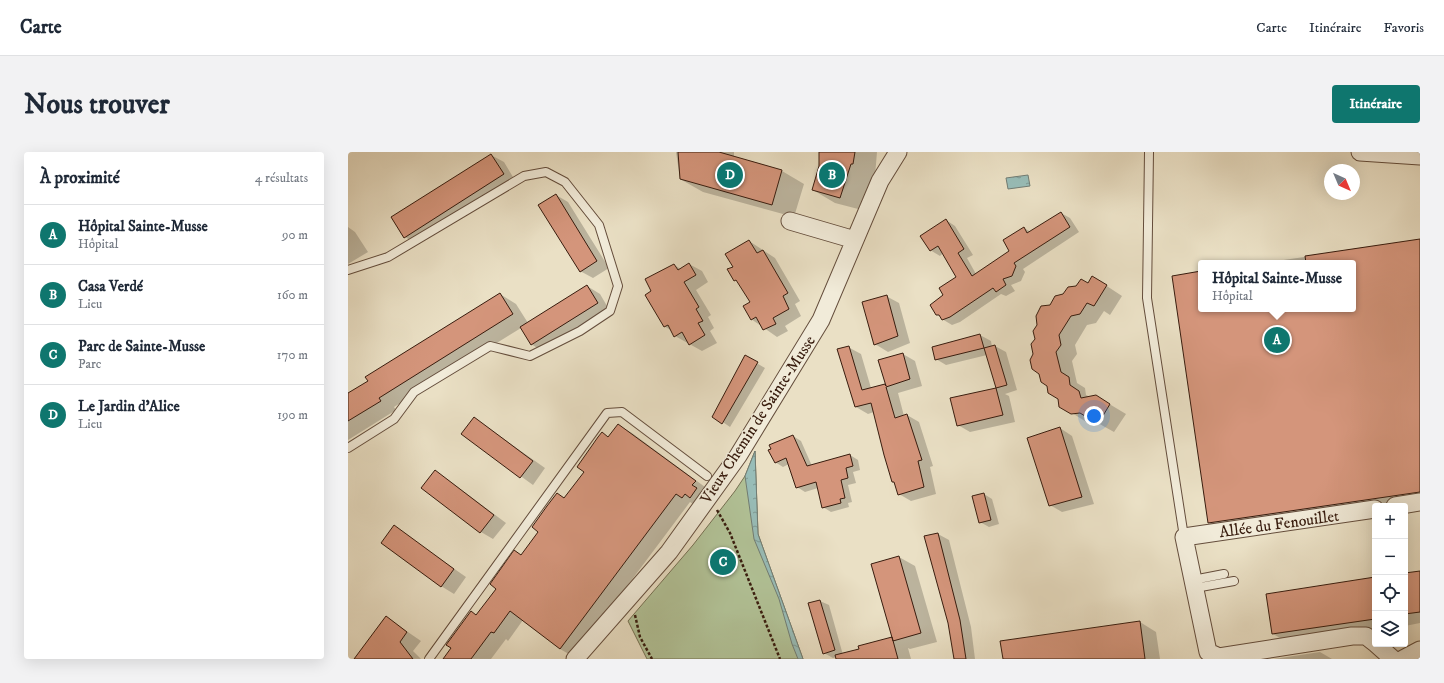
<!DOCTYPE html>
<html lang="fr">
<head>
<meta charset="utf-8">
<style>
	:root { --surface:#fff; --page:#f2f2f3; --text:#1f2937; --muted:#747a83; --line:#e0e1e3; --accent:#0f766e }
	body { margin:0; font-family:"IM FELL DW Pica",serif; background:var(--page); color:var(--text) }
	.controls { position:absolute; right:12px; bottom:12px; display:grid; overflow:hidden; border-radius:4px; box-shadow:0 4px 16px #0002 }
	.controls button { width:36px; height:36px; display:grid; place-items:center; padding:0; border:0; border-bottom:1px solid var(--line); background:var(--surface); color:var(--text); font:20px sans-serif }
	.compass { position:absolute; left:976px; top:12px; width:36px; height:36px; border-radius:50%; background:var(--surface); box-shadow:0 4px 16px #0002; rotate:136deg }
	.you { position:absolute; left:746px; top:264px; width:14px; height:14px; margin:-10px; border:3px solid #fff; border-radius:50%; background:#1a73e8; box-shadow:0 0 0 6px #1a73e833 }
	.badge { display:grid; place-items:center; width:26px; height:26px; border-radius:50%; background:var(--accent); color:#fff; font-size:13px; font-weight:700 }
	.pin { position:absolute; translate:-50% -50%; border:2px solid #fff; box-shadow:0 1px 4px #0006 }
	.popup { position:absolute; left:850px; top:108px; width:158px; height:52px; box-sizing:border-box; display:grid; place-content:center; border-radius:4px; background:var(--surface); filter:drop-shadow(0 1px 3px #0005); font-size:13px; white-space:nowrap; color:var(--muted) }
	.popup b { font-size:15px; color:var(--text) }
	.popup::after { content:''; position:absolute; left:50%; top:100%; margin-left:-8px; border:8px solid transparent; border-top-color:var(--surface) }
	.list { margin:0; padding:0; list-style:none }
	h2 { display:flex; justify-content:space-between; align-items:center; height:52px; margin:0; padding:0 16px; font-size:17px }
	h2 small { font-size:13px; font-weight:400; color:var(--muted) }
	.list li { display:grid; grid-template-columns:26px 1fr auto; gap:12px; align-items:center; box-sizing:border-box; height:60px; padding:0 16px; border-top:1px solid var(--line) }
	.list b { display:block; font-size:15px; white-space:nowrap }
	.list p { margin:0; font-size:13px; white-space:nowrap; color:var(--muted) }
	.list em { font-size:13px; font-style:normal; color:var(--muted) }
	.icon { flex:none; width:22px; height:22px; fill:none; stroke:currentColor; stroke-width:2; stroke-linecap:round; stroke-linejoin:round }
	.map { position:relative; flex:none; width:1072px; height:507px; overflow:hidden; border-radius:4px }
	header { display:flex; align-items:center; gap:24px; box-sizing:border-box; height:56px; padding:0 20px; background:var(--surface); border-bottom:1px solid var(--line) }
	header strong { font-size:19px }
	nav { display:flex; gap:22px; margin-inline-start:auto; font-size:14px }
	.intro { display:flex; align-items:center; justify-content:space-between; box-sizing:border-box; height:96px; padding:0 24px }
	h1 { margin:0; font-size:28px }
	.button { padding:10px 18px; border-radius:4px; background:var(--accent); color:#fff; font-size:14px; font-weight:700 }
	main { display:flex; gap:24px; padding:0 24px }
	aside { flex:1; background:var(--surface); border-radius:4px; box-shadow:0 4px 16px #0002 }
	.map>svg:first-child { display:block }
</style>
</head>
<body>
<header>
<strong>Carte</strong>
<nav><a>Carte</a><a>Itinéraire</a><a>Favoris</a></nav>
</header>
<div class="intro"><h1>Nous trouver</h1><a class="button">Itinéraire</a></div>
<main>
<aside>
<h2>À proximité<small>4 résultats</small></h2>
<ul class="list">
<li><span class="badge">A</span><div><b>Hôpital Sainte-Musse</b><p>Hôpital</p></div><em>90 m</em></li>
<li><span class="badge">B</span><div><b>Casa Verdé</b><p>Lieu</p></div><em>160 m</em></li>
<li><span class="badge">C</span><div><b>Parc de Sainte-Musse</b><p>Parc</p></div><em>170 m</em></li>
<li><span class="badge">D</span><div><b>Le Jardin d'Alice</b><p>Lieu</p></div><em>190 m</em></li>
</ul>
</aside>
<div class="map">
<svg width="1072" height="507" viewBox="0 0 1072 507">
	<defs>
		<pattern id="water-ripples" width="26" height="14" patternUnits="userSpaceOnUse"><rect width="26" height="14" fill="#98bdb8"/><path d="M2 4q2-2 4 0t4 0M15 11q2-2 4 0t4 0" fill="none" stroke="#7d9994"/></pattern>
	</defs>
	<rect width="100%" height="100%" fill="#eae0c5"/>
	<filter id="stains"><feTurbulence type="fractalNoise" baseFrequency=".005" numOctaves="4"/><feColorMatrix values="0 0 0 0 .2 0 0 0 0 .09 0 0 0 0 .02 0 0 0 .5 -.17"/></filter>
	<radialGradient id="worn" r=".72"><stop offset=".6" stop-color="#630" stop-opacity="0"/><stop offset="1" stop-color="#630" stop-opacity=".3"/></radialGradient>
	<!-- green -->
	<path fill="#b2c398" stroke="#757053" d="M407 299 410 382 455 507H299L280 469 345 393 387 339 397 324Z"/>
	<!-- water -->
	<path fill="url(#water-ripples)" stroke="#727d74" d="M680 23 682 34 660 37 658 26Z
		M407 299 410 382 455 507H450L444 492 431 447 406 387 397 324Z"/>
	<!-- shadow -->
	<path fill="#0003" d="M328 0H386V5L434 19 456 32 446 65 355 40 332 27Z
		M473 0H529L527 24 514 58 487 51 465 38 472 14Z
		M143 3 156 10 168 30 69 92 57 85Z
		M208 43 220 50 261 116 245 126 232 119Z
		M713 61 722 66 731 80 675 117 677 120 673 129 663 133 667 139 658 144 653 142 612 170 604 173 594 167 583 153 597 143 609 125 595 101 592 104 582 98 598 68 607 74 625 103 619 106 628 122 663 99 676 76 683 80Z
		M0 75 7 80 20 100 0 112Z
		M1072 88V356L1027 354 883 384 861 371 825 124 853 120V157H1005V111H915Z
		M401 89 427 106 452 149 447 152 453 164 437 174 440 179 429 185 403 167V150L391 130 387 128 386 115Z
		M341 112 354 119 360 130 348 138 363 163 360 165 366 176 362 179 369 191 354 199 327 184 324 179 316 174 305 140 326 113 333 117Z
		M745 125 774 144 762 163 756 159 748 171 739 173 727 193 729 202 724 209 729 231 737 236 738 243 742 245 748 244 778 262 766 280 748 270 740 271 724 261 700 233 686 203 688 187 703 153 740 132Z
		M239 134 252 142 262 159 196 200 183 192 173 176 46 255 48 258 0 288V242L152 142 168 152 180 171Z
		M538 144 551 151 562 191 540 200 527 192Z
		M632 183 643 189 644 195 647 194 658 200 669 238 657 242 661 244 667 270 622 280 610 273 603 247 650 236 648 235 639 203 598 213 588 207Z
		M500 195 513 202 523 236 537 233 539 234 555 202 567 209 574 234 550 241 556 264 559 263 571 270 585 314 582 315 588 342 563 349 551 342 548 331 545 329 526 260 520 262 508 255Z
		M397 204 417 216 382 275 366 264Z
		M126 266 197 316 185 333 114 282Z
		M270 273 284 281 361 338 348 354 342 350 226 505 212 497 175 468 160 489 158 487 143 507H96L191 380 209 342 217 346 237 319 254 281 261 285Z
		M712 276 724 284 746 352 714 360 702 353Z
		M445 284 453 289 464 314 502 303 510 308 512 318 505 320 508 331 500 333 504 350 500 351 501 355 483 360 475 355 470 336 457 340 449 335 441 312 435 315 427 310Z
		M87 320 99 327 158 371 145 387 133 380 75 336Z
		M636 342 644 347 651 372 641 375 632 370Z
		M46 375 118 425 106 442 93 434Z
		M590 382 601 388 623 475 627 507H607Z
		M551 405 567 414 589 490 562 497 560 496 563 507H503L546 487Z
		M1072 420V471L1057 474V422Z
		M1027 426V478L941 491 925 482Z
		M472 449 481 453 495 503 485 506 476 501 461 451Z
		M38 465 73 489 65 499 73 507H7Z
		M792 470 808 480 812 507H656Z
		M972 500 984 507H926Z"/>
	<!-- building -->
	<path fill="#d4957b" stroke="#381c0e" d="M330 0H371L434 18 424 53 332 27Z
		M471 0H507L505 12H503L492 46 464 38 471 14Z
		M143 2 156 22 56 86 43 65Z
		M208 42 249 109 232 120 190 53Z
		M713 60 722 75 666 111 668 114 664 124 655 127 658 133 648 140 645 136 602 165 594 168 591 163H588L582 153 595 143 591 136 608 125 590 94 582 99 572 84 598 67 616 97 610 101 624 124 661 99 655 88 676 75 679 81Z
		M1072 87V340L860 371 824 124 853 119V157H1005V111H958L957 104Z
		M401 88 409 101 415 98 440 141 435 144 441 157 425 166 428 172 415 178 408 165 403 168 395 154 402 150 388 128 386 129 379 117 385 115 377 102Z
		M341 111 348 123 336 130 351 155 348 157 355 169 350 171 357 183 341 193 334 180 326 185 320 173 316 175 297 143 303 139 297 127 326 112 330 118Z
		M744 124 759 133 746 154 739 151 732 162 723 164 711 183 713 193 708 200 713 220 721 225 722 233 731 239 733 246 748 243 762 252 750 272 732 261 723 262 711 255 710 247 700 241 699 234 693 230 691 222 684 217 682 208 685 202 683 192 687 187 685 179 689 173 688 164 693 154 702 153 707 144 715 142 720 135 728 134 733 127 740 131Z
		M239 133 250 151 183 193 172 175Z
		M152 141 165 162 31 246 33 249 0 269V241L20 229 17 225Z
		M539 143 550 184 526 193 514 150Z
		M632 182 636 196 647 193 659 233 648 236 636 196 587 208 584 195Z
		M501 194 514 238 537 232 538 234 530 208 555 201 562 227 538 235 547 266 559 262 574 308 570 309 576 335 550 343 546 330H544L536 303 523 251 507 255 489 197Z
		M397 203 410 210 374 272 364 265Z
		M648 236 655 263 609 274 602 246Z
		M126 265 185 309 172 326 113 282Z
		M270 272 348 329 344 333 349 336 342 346 337 342 334 346 328 342 212 497 162 459 146 481 143 480 123 507H95L103 496 98 493 123 459 128 463 148 437 142 432 166 398 173 403 190 380 184 375 199 354 209 341 216 346 236 320 229 315 250 285 254 280 260 285Z
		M712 275 734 345 701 354 679 286Z
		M445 283 459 314 502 302 505 314 498 316 500 326 493 328 497 346 492 347 493 351 474 356 468 330 448 336 438 306 427 311 420 298 423 297 421 293Z
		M87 318 146 363 132 381 73 336Z
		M636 341 643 368 631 371 624 344Z
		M46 373 106 417 93 435 33 391Z
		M590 381 612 468 618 507H606L600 471 576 384Z
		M551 404 573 481 545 489 523 412Z
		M1072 419V460L1057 462V421Z
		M1027 425V467L924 482 918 442Z
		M472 448 487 498 475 502 460 451Z
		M38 464 59 480 52 490 65 507H6Z
		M792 469 797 507H655L652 489Z
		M544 485 550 507H488L487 503 511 497 510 494Z"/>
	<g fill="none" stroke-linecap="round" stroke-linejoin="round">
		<defs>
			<path id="lane" d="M801 0 799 146 836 385
				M0 118 40 105 176 24 198 20 217 30 251 73 270 134 262 159 232 179 182 204 142 194 66 240 46 267 0 296
				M845 428 876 422
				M847 436 886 429
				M81 507 259 261 274 260 359 324"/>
			<path id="street" d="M1012 0 1072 4
				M442 69 507 88
				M1047 354 1072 350
				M1027 357 836 385 860 500 871 505 1004 484H1018L1027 491
				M1028 492 1045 507
				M227 507 321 400 390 304 473 168 532 29 550 0
				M1055 507 1072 498"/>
		</defs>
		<!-- lane casing -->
		<use href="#lane" stroke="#644d3c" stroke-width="10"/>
		<!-- street casing -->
		<use href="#street" stroke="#644d3c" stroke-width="19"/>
		<!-- path -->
		<path stroke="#381c0e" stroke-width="2.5" stroke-dasharray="3 2" stroke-linecap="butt" d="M369 358 382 381 432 507
			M287 463 292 485 304 507"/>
		<!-- lane -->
		<use href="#lane" stroke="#f1ebd9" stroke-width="8"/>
		<!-- street -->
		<use href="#street" stroke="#f1ebd9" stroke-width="17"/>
	</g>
	<g text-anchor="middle" stroke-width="3" stroke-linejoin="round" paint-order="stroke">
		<!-- street labels -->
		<g font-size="16" fill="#381c0e" stroke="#f1ebd9">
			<text transform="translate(409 267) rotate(-57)" y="6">Vieux Chemin de Sainte-Musse</text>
			<text transform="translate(931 371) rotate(-8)" y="6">Allée du Fenouillet</text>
		</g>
	</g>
	<rect width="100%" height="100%" filter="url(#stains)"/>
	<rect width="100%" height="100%" fill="url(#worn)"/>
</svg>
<div class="controls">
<button>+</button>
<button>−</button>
<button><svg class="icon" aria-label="locate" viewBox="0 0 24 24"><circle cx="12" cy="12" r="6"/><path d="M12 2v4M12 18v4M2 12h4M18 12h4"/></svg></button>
<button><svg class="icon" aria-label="layers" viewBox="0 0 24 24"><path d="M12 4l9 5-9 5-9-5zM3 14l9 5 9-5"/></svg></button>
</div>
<svg class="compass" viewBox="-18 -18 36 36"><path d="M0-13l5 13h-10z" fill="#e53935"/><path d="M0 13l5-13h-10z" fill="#747a83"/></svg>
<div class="you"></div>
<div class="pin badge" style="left:929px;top:188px">A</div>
<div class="popup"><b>Hôpital Sainte-Musse</b>Hôpital</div>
<div class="pin badge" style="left:484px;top:23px">B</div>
<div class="pin badge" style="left:375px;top:410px">C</div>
<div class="pin badge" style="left:382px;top:23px">D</div>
</div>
</main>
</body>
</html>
